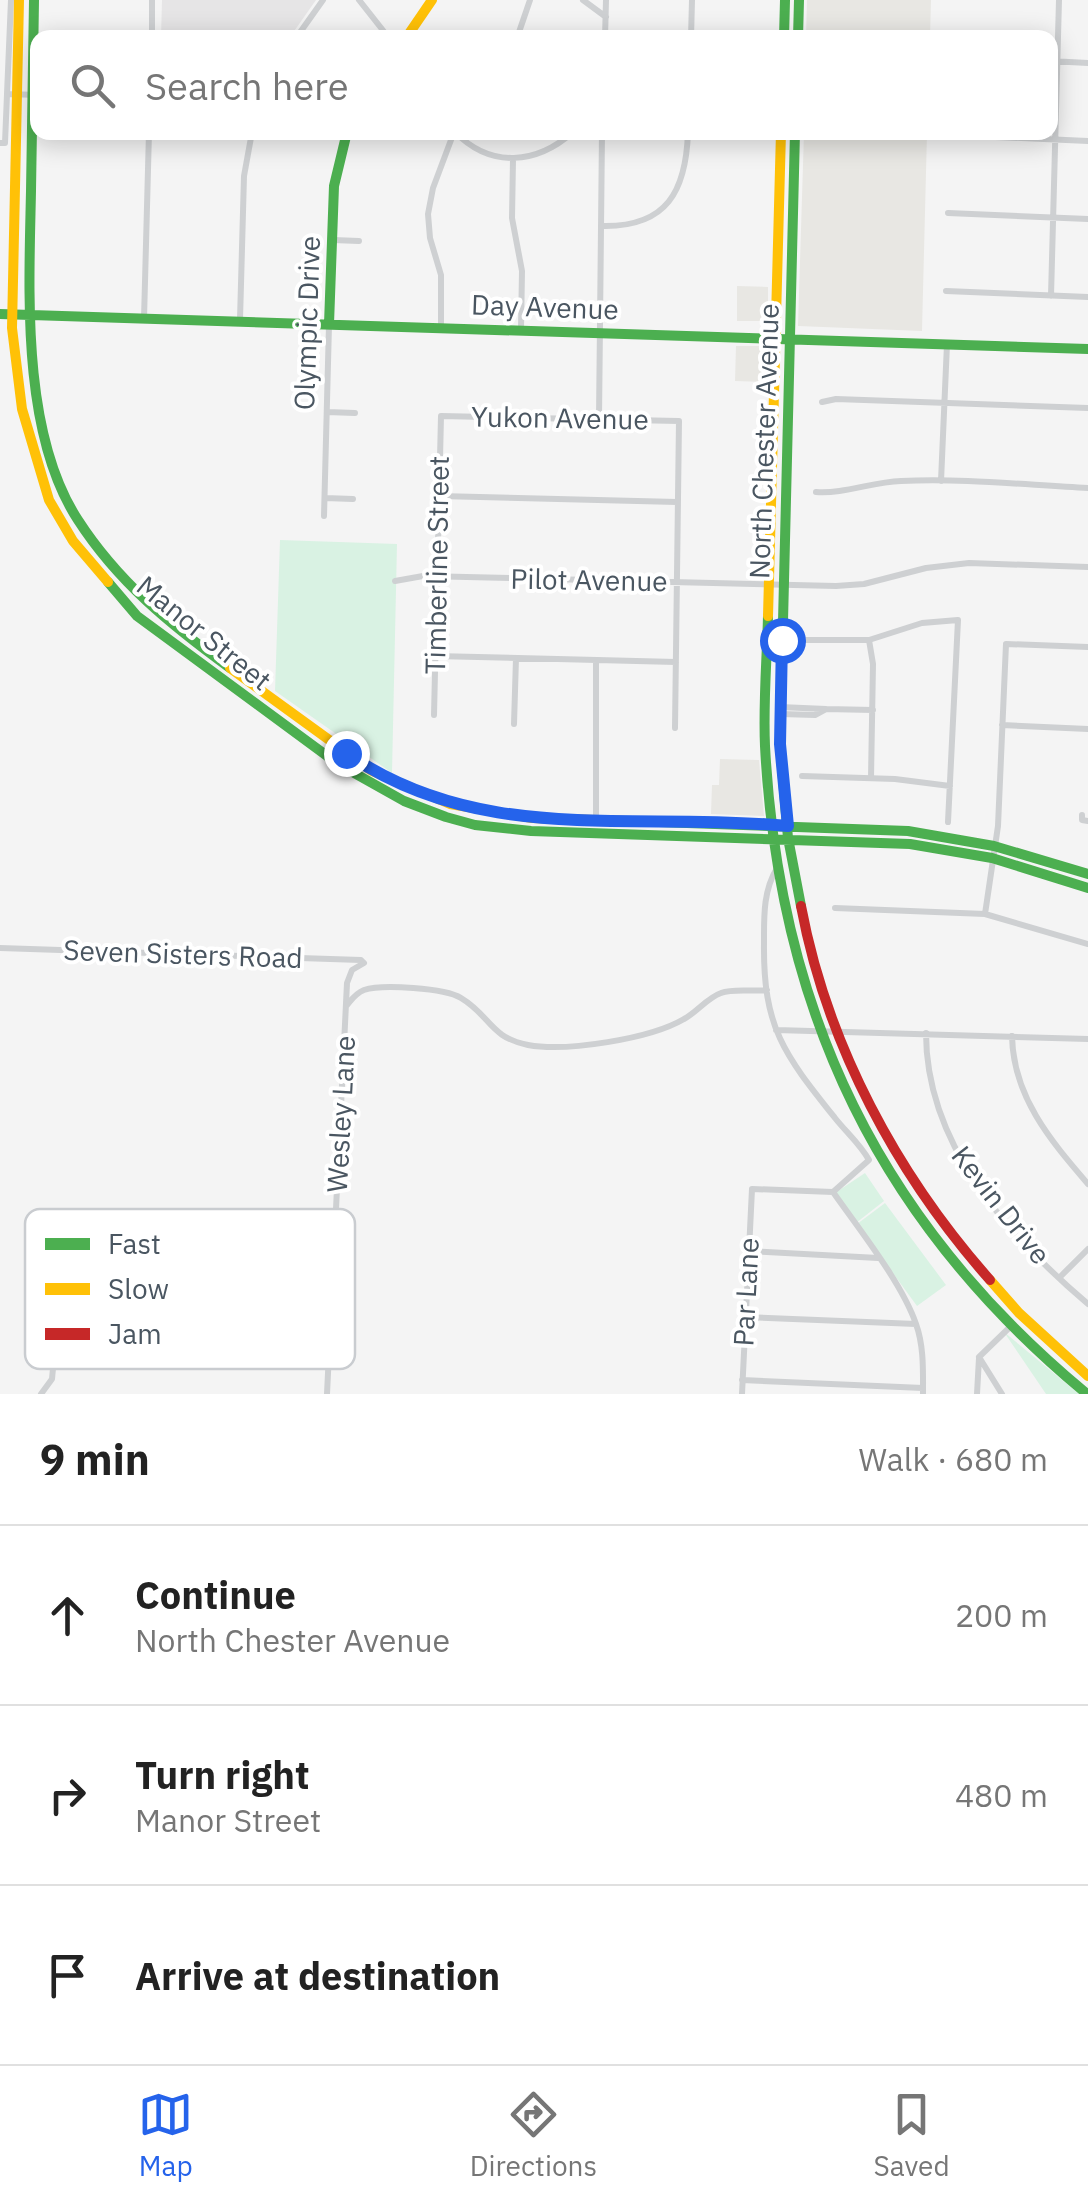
<!DOCTYPE html>
<html lang="en">
<head>
<meta charset="utf-8">
<style>
	:root { --surface:#fff; --page:#f6f6f6; --text:#222; --muted:#767676; --line:#e0e0e0; --accent:#2563eb }
	body { margin:0; font-family:"IBM Plex Sans",sans-serif; background:var(--page); color:var(--text) }
	.stop { position:absolute; width:30px; height:30px; margin:-22px; border:8px solid #2563eb; border-radius:50%; background:#fff }
	.stop.end { background:#2563eb; border-color:#fff; box-shadow:0 2px 10px #0008 }
	.list { margin:0; padding:0; list-style:none }
	h2 { display:flex; justify-content:space-between; align-items:center; height:130px; margin:0; padding:0 40px; font-size:42px }
	h2 small { font-size:32px; font-weight:400; color:var(--muted) }
	.list li { display:grid; grid-template-columns:65px 1fr auto; gap:30px; align-items:center; box-sizing:border-box; height:180px; padding:0 40px; border-top:2px solid var(--line) }
	.list b { display:block; font-size:38px; white-space:nowrap }
	.list p { margin:0; font-size:32px; white-space:nowrap; color:var(--muted) }
	.list em { font-size:32px; font-style:normal; color:var(--muted) }
	.icon { flex:none; width:55px; height:55px; fill:none; stroke:currentColor; stroke-width:2; stroke-linecap:round; stroke-linejoin:round }
	.map { position:relative; flex:none; width:1088px; height:1394px; overflow:hidden }
	.search { position:absolute; background:var(--surface); box-shadow:0 5px 25px #0003; left:30px; right:30px; top:30px; height:110px; display:flex; align-items:center; gap:25px; box-sizing:border-box; padding:0 35px; border-radius:20px; color:var(--muted); font-size:38px }
	.sheet { height:670px; background:var(--surface) }
	nav { display:flex; justify-content:space-around; align-items:center; box-sizing:border-box; height:140px; border-top:2px solid var(--line); background:var(--surface); font-size:28px; color:var(--muted) }
	nav a { display:grid; justify-items:center; gap:5px }
	nav .on { color:var(--accent) }
	.map>svg:first-child { display:block }
</style>
</head>
<body>
<div class="map">
<svg width="1088" height="1394" viewBox="0 0 1088 1394">
	<rect width="100%" height="100%" fill="#f4f4f4"/>
	<!-- commercial -->
	<path fill="#e8e7e3" d="M807 0H931L930 37H806Z
		M804 133H927L922 331 798 326Z
		M737 286 768 287V316L764 321H737Z
		M736 346H761L766 350 765 382 735 381Z
		M720 759 759 760 764 816 711 814 712 785H719Z"/>
	<!-- education -->
	<path fill="#e6e5e6" d="M162 0H316L290 37 161 38Z"/>
	<!-- green -->
	<path fill="#d9f2e3" d="M280 540 397 544 392 773 275 691Z
		M865 1173 884 1201 856 1223 835 1193Z
		M885 1203 946 1285 917 1306 857 1224Z
		M1004 1332 1079 1394H1046Z"/>
	<g fill="none" stroke-linecap="round" stroke-linejoin="round">
		<!-- street -->
		<path stroke="#ced0d2" stroke-width="6" d="M11 0 7 94 38 95
			M359 0 389 38
			M583 0 606 17
			M152 38V0
			M296 38 323 0
			M517 38 530 0
			M605 38 606 0
			M691 38 692 0
			M1050 61 1088 63
			M455 132C491 169 537 164 573 132
			M950 135 1088 141
			M0 143H5L7 94
			M513 159 512 218 522 271 521 329
			M948 213 1088 219
			M603 226C667 227 686 191 688 132
			M333 240 359 241
			M946 291 1088 297
			M1051 296 1059 0
			M144 319 149 132
			M240 320 244 176 252 132
			M441 327V275L430 238 428 214 433 188 454 132
			M822 402 836 399 1088 408
			M327 412 355 413
			M599 419 602 132
			M941 481 947 344
			M816 492C844 494 872 482 901 481 963 478 1026 485 1088 488
			M439 496 677 502
			M325 498 353 499
			M324 516 329 325
			M395 581 423 576 836 586 864 584 926 568 969 563 1088 567
			M798 640H869L922 623 958 620 948 822
			M869 640 873 664 871 778
			M435 656 676 662
			M780 707 826 709 815 715 781 714
			M826 709 873 710
			M434 715 441 416 679 421 675 728
			M514 724 516 658
			M1002 725 1088 729
			M802 776 895 779 950 786
			M1082 815V820L1088 821
			M596 820V660
			M835 908 985 914 1088 944
			M985 914 998 826 1006 644 1088 647
			M0 948 361 960 364 963
			M347 1005C352 999 356 993 364 990 382 984 445 988 461 998 491 1016 489 1037 528 1045 566 1052 650 1039 684 1019 697 1012 707 998 721 993 734 988 753 992 767 990
			M776 1030 1088 1039
			M926 1033C926 1144 1008 1236 1088 1304
			M1012 1036C1013 1096 1050 1140 1088 1184
			M833 1192C859 1229 902 1283 916 1324 924 1346 923 1371 923 1394
			M748 1251 878 1258
			M1059 1278 1088 1249
			M744 1317 916 1324
			M979 1357 1002 1394
			M979 1357 1010 1327
			M742 1380 923 1388
			M41 1394 52 1379 57 1326 330 1335
			M327 1394 347 983 352 970 364 963
			M742 1394 752 1189 833 1192 869 1160C860 1144 846 1132 835 1118 784 1054 763 1028 764 943 764 917 763 891 777 868
			M977 1394 979 1358"/>
		<!-- fast -->
		<path stroke="#4caf50" stroke-width="10" d="M34 0C33 64 32 128 31 191 29 291 21 433 78 520 118 582 171 625 230 668
			M784 38 785 0
			M798 38 799 0
			M795 132 780 744 788 838 801 906
			M0 314 1088 349
			M329 324 334 186 347 132
			M108 582 137 616 338 764 404 801 446 817 475 825 531 831 910 844 992 858 1088 888
			M768 616C767 659 763 703 765 746 779 1013 880 1223 1087 1394
			M659 822 908 831 994 846 1088 874"/>
		<!-- slow -->
		<path stroke="#ffc107" stroke-width="10" d="M19 0 12 328 22 409 49 500 73 541 108 582
			M406 38 432 0
			M768 616 781 132
			M230 668 372 771 450 804 532 818 659 822
			M990 1280 1019 1313 1088 1376"/>
		<!-- jam -->
		<path stroke="#c62828" stroke-width="10" d="M801 906C827 1045 897 1175 990 1280"/>
	</g>
	<g fill="none" stroke-linecap="round" stroke-linejoin="round">
		<!-- route -->
		<path stroke="#2563eb" stroke-width="12" d="M346 753C482 847 633 811 788 826L780 744 782 640"/>
	</g>
	<g text-anchor="middle" stroke-width="8" stroke-linejoin="round" paint-order="stroke">
		<!-- street labels -->
		<g font-size="28" fill="#4a5661" stroke="#fff">
			<text transform="translate(545 307) rotate(2)" y="10">Day Avenue</text>
			<text transform="translate(307 323) rotate(-88)" y="10">Olympic Drive</text>
			<text transform="translate(560 418) rotate(1)" y="10">Yukon Avenue</text>
			<text transform="translate(764 441) rotate(-88)" y="10">North Chester Avenue</text>
			<text transform="translate(437 565) rotate(-89)" y="10">Timberline Street</text>
			<text transform="translate(589 580) rotate(1)" y="10">Pilot Avenue</text>
			<text transform="translate(204 633) rotate(39)" y="10">Manor Street</text>
			<text transform="translate(183 954) rotate(2)" y="10">Seven Sisters Road</text>
			<text transform="translate(341 1114) rotate(-87)" y="10">Wesley Lane</text>
			<text transform="translate(1001 1205) rotate(52)" y="10">Kevin Drive</text>
			<text transform="translate(746 1292) rotate(-87)" y="10">Par Lane</text>
		</g>
	</g>
	<!-- legend -->
	<rect x="25" y="1209" width="330" height="160" rx="15" fill="#fff" stroke="#c9ccd0" stroke-width="2.5"/>
	<rect x="45" y="1238" width="45" height="12" fill="#4caf50"/>
	<rect x="45" y="1283" width="45" height="12" fill="#ffc107"/>
	<rect x="45" y="1328" width="45" height="12" fill="#c62828"/>
	<g font-size="28" fill="#4a5661">
		<text x="108" y="1254">Fast</text>
		<text x="108" y="1299">Slow</text>
		<text x="108" y="1344">Jam</text>
	</g>
</svg>
<div class="stop" style="left:782px;top:640px"></div>
<div class="stop end" style="left:346px;top:753px"></div>
<div class="search"><svg class="icon" aria-label="search" viewBox="0 0 24 24"><circle cx="10" cy="10" r="6"/><path d="M15 15l6 6"/></svg>Search here</div>
</div>
<section class="sheet">
<h2>9 min<small>Walk · 680 m</small></h2>
<ul class="list">
<li><svg class="icon" aria-label="ahead" viewBox="0 0 24 24"><path d="M12 20V5M6 11l6-6 6 6"/></svg><div><b>Continue</b><p>North Chester Avenue</p></div><em>200 m</em></li>
<li><svg class="icon" aria-label="right" viewBox="0 0 24 24"><path d="M7 20v-9h11M14 6l5 5-5 5"/></svg><div><b>Turn right</b><p>Manor Street</p></div><em>480 m</em></li>
<li><svg class="icon" aria-label="arrive" viewBox="0 0 24 24"><path d="M6 21V4h12l-3 4 3 4H6"/></svg><div><b>Arrive at destination</b></div></li>
</ul>
</section>
<nav>
<a class="on"><svg class="icon" aria-label="map" viewBox="0 0 24 24"><path d="M3 6l6-2 6 2 6-2v14l-6 2-6-2-6 2zM9 4v14M15 6v14"/></svg>Map</a>
<a><svg class="icon" aria-label="directions" viewBox="0 0 24 24"><path d="M12 3l9 9-9 9-9-9zM9 14v-3h6M13 9l2 2-2 2"/></svg>Directions</a>
<a><svg class="icon" aria-label="saved" viewBox="0 0 24 24"><path d="M7 4h10v16l-5-4-5 4z"/></svg>Saved</a>
</nav>
</body>
</html>
